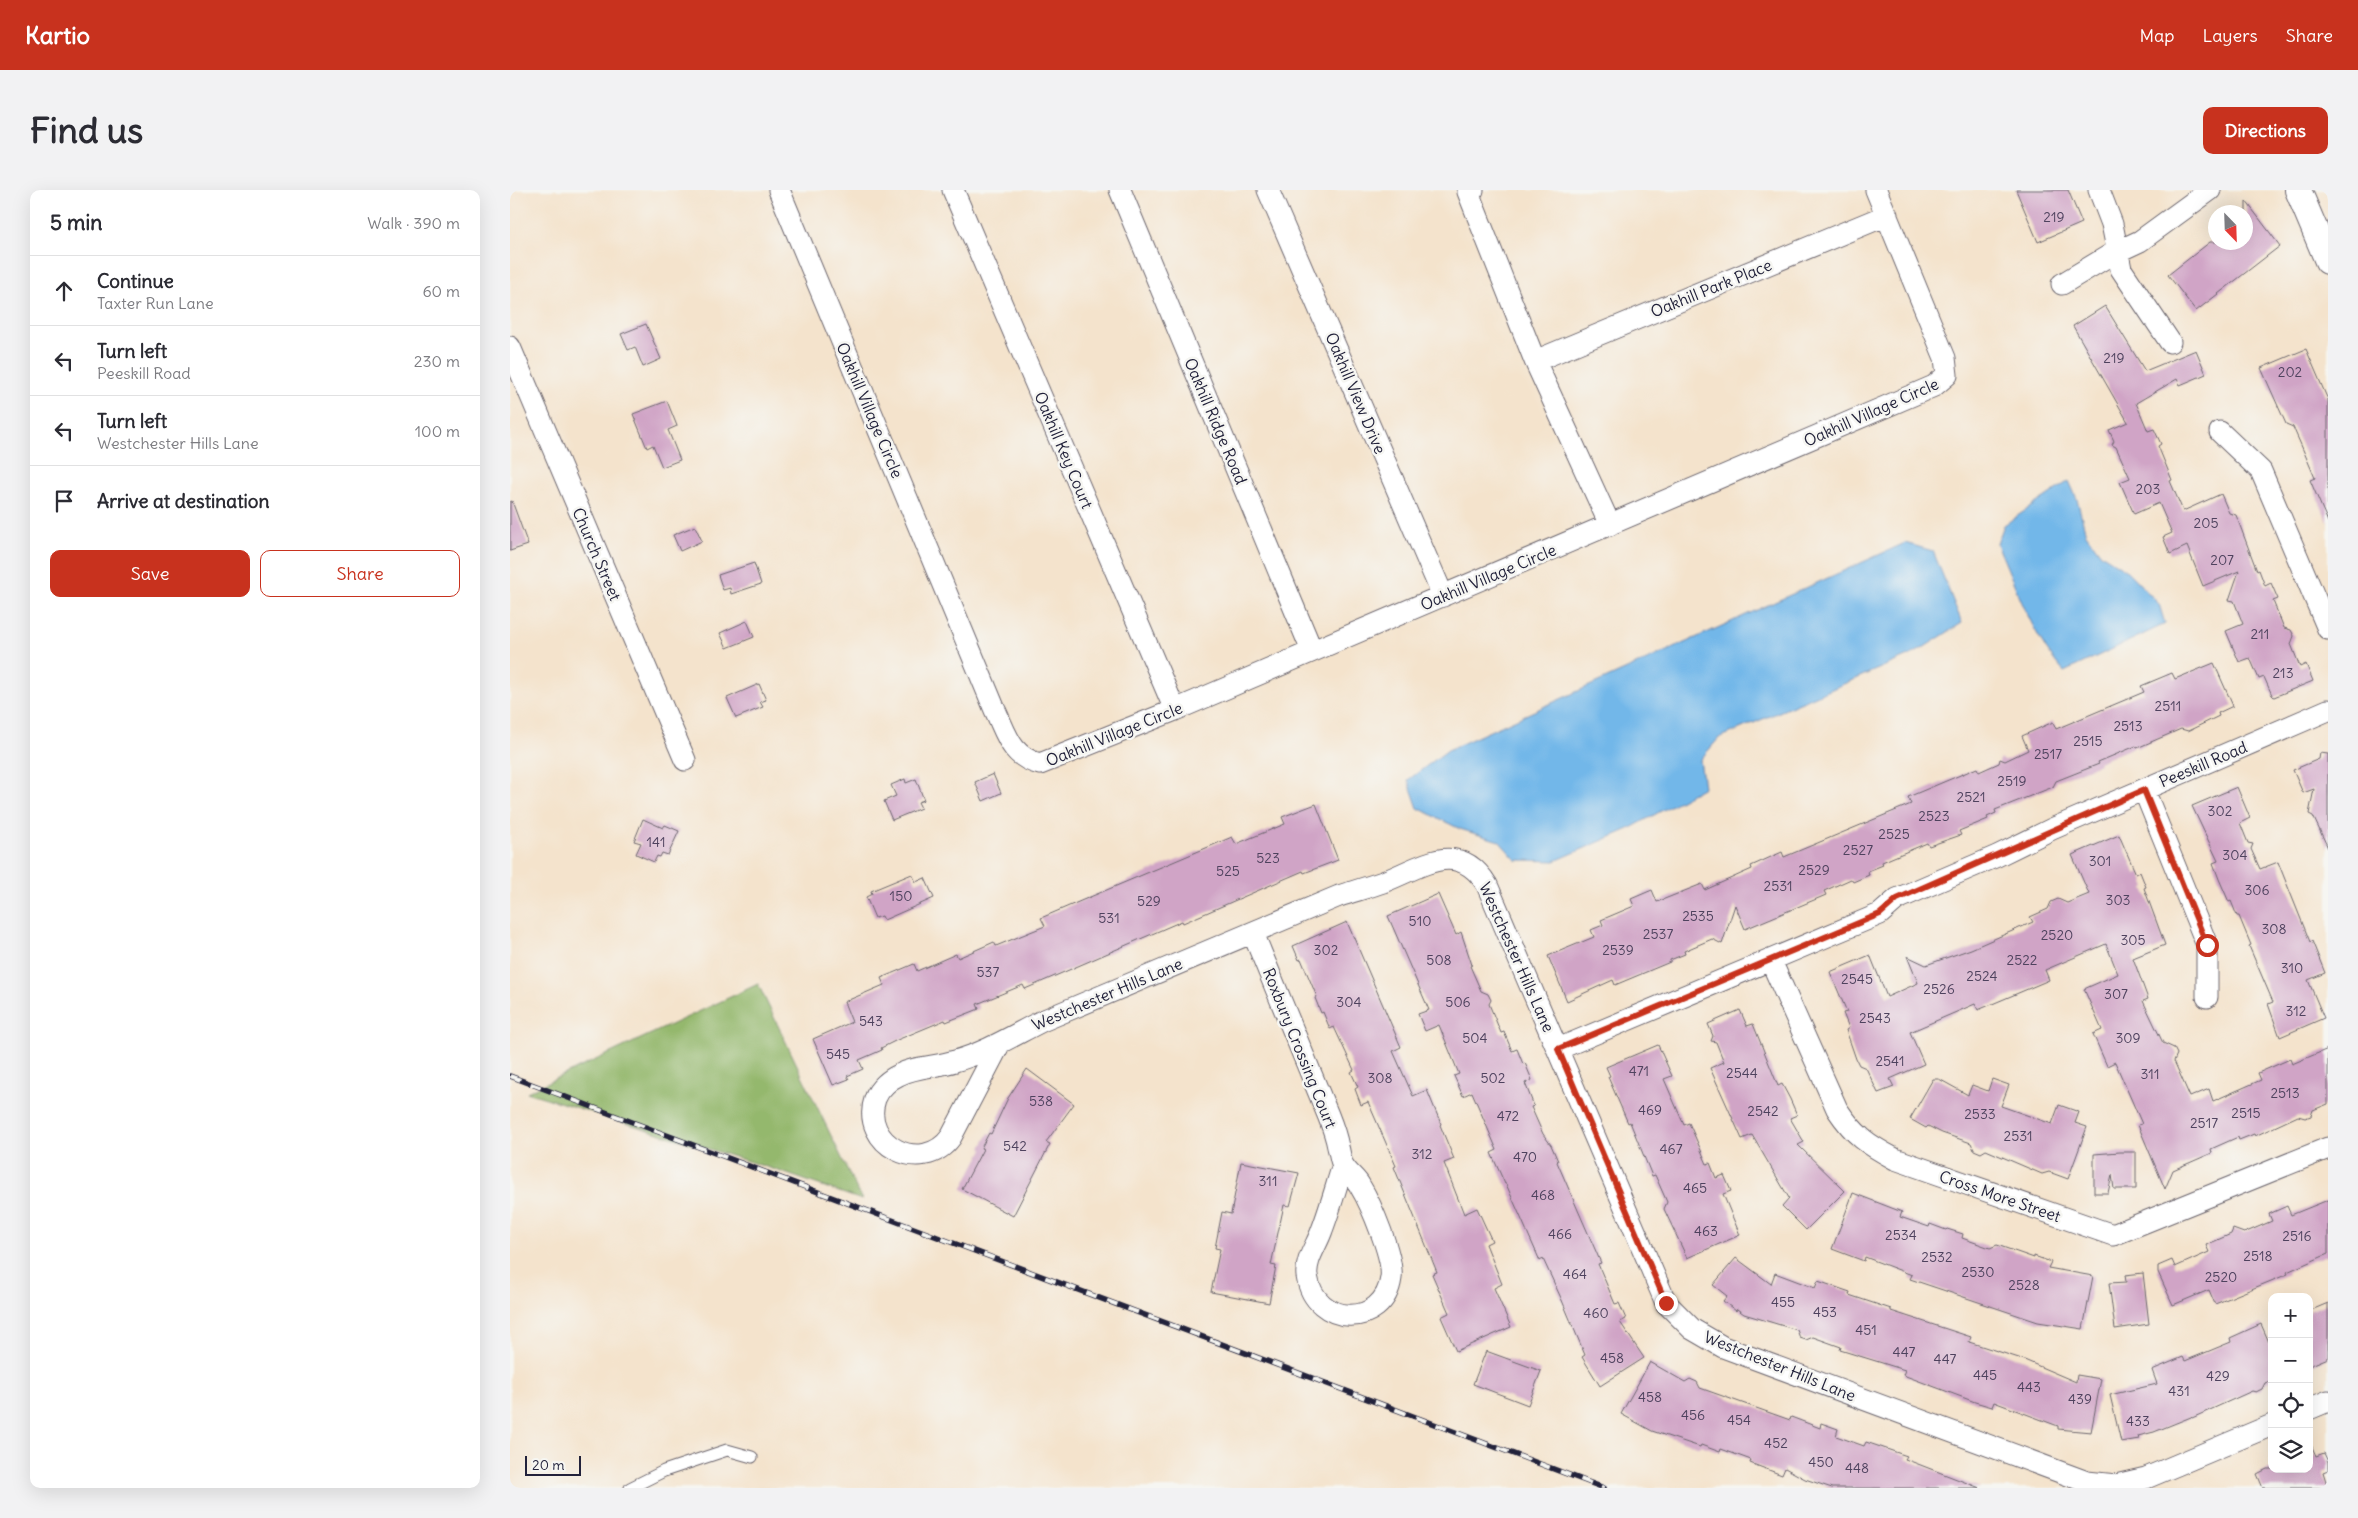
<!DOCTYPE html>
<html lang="en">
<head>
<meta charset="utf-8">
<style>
	:root { --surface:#fff; --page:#f2f2f3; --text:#2b2b33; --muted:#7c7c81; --line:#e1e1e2; --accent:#c8321e }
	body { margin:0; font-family:Delius,sans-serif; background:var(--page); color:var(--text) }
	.controls { position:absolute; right:15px; bottom:15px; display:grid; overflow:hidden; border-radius:10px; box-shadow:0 5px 20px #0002 }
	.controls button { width:45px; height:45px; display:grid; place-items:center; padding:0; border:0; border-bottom:1px solid var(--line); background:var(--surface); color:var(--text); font:25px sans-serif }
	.compass { position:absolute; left:1698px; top:15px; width:45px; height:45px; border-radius:50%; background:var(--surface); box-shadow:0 5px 20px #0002; rotate:157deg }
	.scale { position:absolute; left:15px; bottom:12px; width:56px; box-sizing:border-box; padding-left:5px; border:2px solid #22223b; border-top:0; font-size:14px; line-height:18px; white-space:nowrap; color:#22223b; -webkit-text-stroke:4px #f6f6f2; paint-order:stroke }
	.stop { position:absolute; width:15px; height:15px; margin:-11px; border:4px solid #c8321e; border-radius:50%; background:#fff }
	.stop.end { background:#c8321e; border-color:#fff; box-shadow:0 1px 5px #0008 }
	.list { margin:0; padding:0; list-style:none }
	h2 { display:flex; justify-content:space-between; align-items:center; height:65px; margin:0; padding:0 20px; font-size:21px }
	h2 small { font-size:16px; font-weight:400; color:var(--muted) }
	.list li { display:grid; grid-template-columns:32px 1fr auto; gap:15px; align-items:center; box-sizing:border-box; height:70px; padding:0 20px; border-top:1px solid var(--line) }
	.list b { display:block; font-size:19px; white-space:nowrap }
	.list p { margin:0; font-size:16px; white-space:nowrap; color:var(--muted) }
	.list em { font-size:16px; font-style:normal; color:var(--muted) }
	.actions { display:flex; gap:10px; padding:15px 20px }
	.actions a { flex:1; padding:11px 0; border:1px solid var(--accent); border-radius:10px; text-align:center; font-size:18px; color:var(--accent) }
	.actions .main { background:var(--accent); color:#fff }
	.icon { flex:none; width:28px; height:28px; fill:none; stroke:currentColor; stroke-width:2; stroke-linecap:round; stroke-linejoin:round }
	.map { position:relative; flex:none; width:1818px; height:1298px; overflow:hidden; border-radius:10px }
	header { display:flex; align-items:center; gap:30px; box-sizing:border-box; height:70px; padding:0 25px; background:var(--accent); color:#fff }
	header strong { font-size:24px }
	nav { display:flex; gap:28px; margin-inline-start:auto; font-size:18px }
	.intro { display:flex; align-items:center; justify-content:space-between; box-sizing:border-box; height:120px; padding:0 30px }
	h1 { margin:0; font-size:35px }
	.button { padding:12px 22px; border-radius:10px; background:var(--accent); color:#fff; font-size:18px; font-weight:700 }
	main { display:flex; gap:30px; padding:0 30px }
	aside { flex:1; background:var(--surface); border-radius:10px; box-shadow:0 5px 20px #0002 }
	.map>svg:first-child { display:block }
</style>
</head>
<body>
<header>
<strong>Kartio</strong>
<nav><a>Map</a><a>Layers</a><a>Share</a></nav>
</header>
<div class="intro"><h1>Find us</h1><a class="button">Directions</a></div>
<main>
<aside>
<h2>5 min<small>Walk · 390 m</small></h2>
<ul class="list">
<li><svg class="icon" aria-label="ahead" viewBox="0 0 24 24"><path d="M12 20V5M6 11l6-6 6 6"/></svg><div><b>Continue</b><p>Taxter Run Lane</p></div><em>60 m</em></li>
<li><svg class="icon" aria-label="left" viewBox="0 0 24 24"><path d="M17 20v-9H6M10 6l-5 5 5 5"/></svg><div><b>Turn left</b><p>Peeskill Road</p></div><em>230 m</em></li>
<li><svg class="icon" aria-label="left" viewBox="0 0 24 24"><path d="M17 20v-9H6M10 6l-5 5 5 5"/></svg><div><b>Turn left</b><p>Westchester Hills Lane</p></div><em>100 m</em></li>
<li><svg class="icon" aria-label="arrive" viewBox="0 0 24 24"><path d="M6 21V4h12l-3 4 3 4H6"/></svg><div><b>Arrive at destination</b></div></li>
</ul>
<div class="actions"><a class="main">Save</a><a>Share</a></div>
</aside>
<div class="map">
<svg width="1818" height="1298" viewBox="0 0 1818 1298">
	<rect width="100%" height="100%" fill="#f6f6f2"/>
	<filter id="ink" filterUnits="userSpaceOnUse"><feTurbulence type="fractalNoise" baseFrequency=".02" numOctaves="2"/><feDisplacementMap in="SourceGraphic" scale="10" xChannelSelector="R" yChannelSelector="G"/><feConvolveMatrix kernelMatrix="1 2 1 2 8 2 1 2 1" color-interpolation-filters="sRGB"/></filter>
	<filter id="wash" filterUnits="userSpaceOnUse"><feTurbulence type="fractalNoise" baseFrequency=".0096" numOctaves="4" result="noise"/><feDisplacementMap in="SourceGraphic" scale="20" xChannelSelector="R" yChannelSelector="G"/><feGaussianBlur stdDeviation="1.12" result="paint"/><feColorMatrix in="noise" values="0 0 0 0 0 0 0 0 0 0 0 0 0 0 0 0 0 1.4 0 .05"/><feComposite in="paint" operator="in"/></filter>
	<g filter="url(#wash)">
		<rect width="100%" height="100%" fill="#f4e3cc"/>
		<!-- forest -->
		<path fill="#94b86d" stroke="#5b6d54" d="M248 794 352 1010 266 980 17 902Z"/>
		<!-- water -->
		<path fill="#72b7e9" stroke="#4a6c92" d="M1559 291 1567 309 1576 344 1591 364 1616 380 1649 414 1655 434 1554 482C1522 447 1506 396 1487 354L1494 335Z
			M1395 353 1423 361 1452 433 1405 463 1209 548 1190 570 1194 597 1119 639 1045 671 1006 670 989 651 950 639 908 618 898 590 938 560Z"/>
		<g id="blocks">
			<!-- building -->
			<path fill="#d0a4c6" d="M1506 0H1558L1572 33 1528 52Z
				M1736 11 1770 56 1686 121 1658 85 1700 52H1736Z
				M1595 116 1635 181 1686 160 1696 184 1670 195 1667 189 1626 213 1638 241 1644 239 1651 254 1648 256 1662 290 1660 291 1673 321 1711 304 1719 323 1726 325 1747 381 1749 380 1755 396 1761 393 1768 409 1763 411 1774 438 1781 440 1784 446 1781 454 1790 477 1796 474 1803 491 1764 507 1762 505 1754 487 1749 489 1740 468 1729 472 1716 441 1733 434 1724 411 1719 410 1729 381 1693 396 1677 356 1660 364 1653 347 1662 343 1649 313 1624 324 1610 292 1620 288 1606 257 1602 255 1604 251 1599 240 1618 232 1563 136Z
				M136 134 151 169 133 177 125 157 118 160 111 144Z
				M1796 159 1818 210V332L1800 290 1805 288 1791 255 1783 237 1776 234 1751 178Z
				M157 211 167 236 158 240 170 270 152 277 143 255 137 258 123 224Z
				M2 311 18 355 0 361V312Z
				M185 336 192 351 170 361 163 345Z
				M244 373 251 394 221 404 220 398 213 400 208 385Z
				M237 431 244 447 217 458 210 443Z
				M1704 473 1723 516 1708 523 1709 526 1678 541 1671 539 1627 558 1626 556 1588 572 1589 574 1546 591 1543 597 1485 620 1486 623 1477 627 1478 629 1449 641 1451 645 1419 656 1417 653 1372 672 1373 675 1358 681 1359 685 1343 692 1341 689 1314 701 1316 705 1235 739 1225 715 1212 754 1202 749 1174 761 1175 764 1160 770V772L1105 795 1103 790 1057 811 1038 766 1084 747 1081 740 1093 735 1091 730 1124 716 1121 709 1142 700 1147 712 1192 694 1195 700 1242 679 1241 676 1272 662 1274 667 1401 614 1398 607 1467 578 1469 582 1489 573 1490 569 1495 571 1518 560 1512 546 1543 532 1546 539 1634 502 1631 496 1662 483 1665 489Z
				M249 494 256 510 250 512 253 517 226 528 217 508Z
				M1810 563 1818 564V658L1803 626 1799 624 1804 599 1793 603 1783 580 1809 569Z
				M483 584 491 603 473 611 465 592Z
				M395 589 396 593 406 589 414 610 408 612 411 618 382 630 374 611 386 606 381 595Z
				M1727 597 1740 628 1730 633 1738 653 1743 654 1741 659 1750 679 1768 672 1800 752 1802 751 1815 783 1798 790 1814 828 1770 847 1758 814 1763 812 1739 756 1741 755 1729 726H1727L1721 711 1719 712 1709 689 1703 673 1708 671 1682 616Z
				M806 614 828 670 794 683 793 681 673 733 672 731 515 799 513 795 467 814 469 819 436 832 435 830 387 850 371 858 372 860 349 870 353 879 337 886 339 889 323 895 303 849 342 832 334 812 374 795 371 788 404 774 407 781 446 764 448 768 484 752 486 756 535 736 531 728 573 710 722 647 726 654 775 634 772 627Z
				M133 629 153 638 155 635 169 641 158 665 152 663 150 667 147 666 144 672 126 664 131 653 124 651Z
				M1609 645 1626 684 1630 682 1636 697 1634 698 1655 755 1623 768 1638 809 1633 811 1653 853 1664 858 1667 864 1664 871 1680 907 1699 899 1703 911 1751 890 1748 883 1780 869 1782 874 1818 859V914L1803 920 1801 926 1795 928 1788 926 1745 946 1744 944 1729 950 1728 947 1701 959 1702 963 1663 980 1655 999 1628 935 1632 934 1605 872 1597 876 1583 844 1592 840 1574 799 1608 784 1596 754 1535 780 1539 790 1468 820 1465 814 1400 842 1414 874 1380 889 1384 897 1368 903 1356 878 1349 875 1346 869 1336 840 1339 838 1333 823 1337 822 1320 782 1360 765 1377 807 1408 793 1397 766 1416 775 1461 759 1523 732 1520 727 1538 719 1541 712 1548 709 1557 713 1579 704 1562 665Z
				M402 684 406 692 415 688 424 708 374 730 372 726 365 728 356 707 362 704 361 701Z
				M928 704 946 745 951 742 962 775 960 776 971 801 978 804 981 810 979 814 991 843 994 842 1002 861 1007 859 1013 874 1015 873 1022 890 1015 893 1024 916 1021 917 1033 944 1041 955 1048 971 1047 972 1091 1073 1088 1074 1105 1114 1109 1113 1116 1129 1110 1132 1134 1168 1090 1196 1072 1167 1075 1165 1051 1108 1033 1069 1030 1071 996 994H995L981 963 987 960 962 902 953 906 944 886 949 884 929 835 915 841 908 824 919 820 878 726Z
				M837 732 891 857 883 861 903 906 917 900 931 934 930 935 944 969 934 973 954 1024 967 1018 982 1051 976 1054 992 1094 984 1098 1001 1137 946 1161 931 1127 939 1123 922 1084 927 1082 884 977 886 976 858 912 851 915 845 899 848 897 841 882 844 880 824 837 820 839 813 822 811 823 805 808 807 807 791 769 789 770 783 756Z
				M1230 820 1237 836 1243 834 1268 896 1272 894 1280 909 1287 925 1280 928 1294 952 1288 955 1335 1001 1296 1040 1272 1016 1279 1008 1242 945 1232 949 1200 878 1214 872 1206 852 1201 851 1203 846 1198 834Z
				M1148 855 1162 886 1154 889 1174 935 1179 933 1197 974 1200 973 1206 988 1214 985 1221 1001 1213 1004 1230 1045 1177 1068 1154 1019 1157 1012 1145 985 1142 986 1120 932 1118 933 1098 887 1100 886 1096 877Z
				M517 879 564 914 536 952 540 954 503 1026 452 999 473 959 471 958 479 943 481 944 498 908Z
				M1423 889H1429L1458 905 1462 895 1478 901 1482 889 1499 895 1491 916 1542 934 1549 915 1569 922 1565 933 1577 937 1558 989 1539 982 1532 984 1476 960 1471 963 1464 960 1461 953 1432 943 1418 936 1416 938 1400 929Z
				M1610 962H1626V999H1604L1602 985 1598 1003H1584V964Z
				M731 972 789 983 780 1016 774 1015 761 1075 766 1076 759 1113 701 1102 710 1059 705 1058 712 1022 721 1024Z
				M1343 1003 1392 1022 1390 1027 1419 1037 1420 1034 1436 1040 1437 1039 1453 1044 1452 1048 1480 1058 1487 1055 1524 1068V1066L1541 1072 1538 1078 1583 1086 1573 1139 1528 1132 1400 1089 1402 1085 1355 1067 1354 1071 1322 1059Z
				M1818 1010V1064L1777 1082 1778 1084 1705 1114 1699 1100 1663 1115 1648 1082V1076L1662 1070 1665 1077 1699 1062 1696 1055 1721 1044 1723 1039 1734 1043 1762 1031 1759 1024 1777 1016 1781 1025Z
				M1226 1068 1261 1094 1265 1083 1305 1098 1308 1091 1340 1102 1339 1105 1381 1119V1121L1461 1147 1459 1152 1512 1169 1566 1192 1567 1185 1591 1189 1581 1242 1548 1239V1236L1484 1212 1482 1217 1465 1212 1393 1185 1395 1180 1330 1160 1331 1157 1303 1147 1296 1150 1290 1148 1287 1140 1234 1124 1227 1119 1226 1121 1213 1111 1217 1106 1203 1095Z
				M1633 1083 1639 1134 1605 1139 1599 1093 1616 1092 1615 1085Z
				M1818 1113V1168L1799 1176V1121Z
				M1751 1134 1762 1159V1190L1755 1193 1752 1199 1746 1202 1742 1201 1682 1228 1681 1227 1644 1242 1628 1246 1629 1249 1611 1252 1600 1205 1647 1194 1642 1180 1673 1167 1675 1171 1721 1152 1720 1148Z
				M976 1161 1031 1181 1018 1215 963 1194Z
				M1140 1172 1175 1192 1180 1189 1187 1192 1190 1198 1280 1230 1281 1227 1310 1238 1311 1233 1328 1239 1326 1246 1354 1256 1356 1252 1397 1266 1395 1269 1470 1298H1322L1295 1289 1275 1278 1272 1285 1240 1273 1241 1270 1211 1259 1210 1262 1191 1255 1190 1257 1142 1241 1111 1224Z
				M1799 1250 1806 1266 1814 1263 1818 1272V1280L1813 1282 1818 1298H1753L1747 1284 1757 1279H1799Z"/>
		</g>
	</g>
	<g filter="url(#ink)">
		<use href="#blocks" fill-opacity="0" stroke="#6c666e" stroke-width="1"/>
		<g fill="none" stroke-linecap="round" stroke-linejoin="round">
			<defs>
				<path id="service" d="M120 1298 154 1281 217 1260 242 1267"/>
				<path id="minor" d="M269 0 485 520C497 545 501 567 530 574L665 520 1424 196 1437 185 1435 168 1366 0
					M443 0 665 520
					M610 0 802 461
					M758 0 933 406
					M963 0 958 2 1025 171 1100 335
					M1589 0 1602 34 1611 79 1660 152
					M1552 94 1600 65 1630 51 1700 0
					M0 157 175 570
					M1025 171 1377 25
					M1710 242 1751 281 1818 439
					M1634 600 1697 755V807
					M743 743C768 803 793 864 818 925 822 935 826 946 828 957 830 963 830 970 833 975 837 983 846 988 850 996 861 1014 884 1068 881 1088 874 1139 805 1137 797 1086 795 1070 807 1055 812 1040 820 1019 826 997 833 975
					M1261 771 1327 919C1345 946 1357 954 1385 969L1603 1045 1818 958
					M489 855 441 947C412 987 350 954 365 909 369 898 380 889 389 885 405 876 427 877 445 871 477 862 502 846 532 831L829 706C844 701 859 697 873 692 912 677 948 648 977 695L1156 1113 1182 1139 1213 1157 1577 1292 1606 1295 1636 1288 1762 1235
					M1048 859 1370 724 1387 709 1487 666 1542 639 1818 520
					M1799 1219 1818 1211"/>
				<path id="tertiary" d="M1788 0 1818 71"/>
			</defs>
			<!-- service casing -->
			<use href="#service" stroke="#6c666e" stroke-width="13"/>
			<!-- minor casing -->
			<use href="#minor" stroke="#6c666e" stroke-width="23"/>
			<!-- tertiary casing -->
			<use href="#tertiary" stroke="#6c666e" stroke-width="28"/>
			<!-- service -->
			<use href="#service" stroke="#fff" stroke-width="11"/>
			<!-- minor -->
			<use href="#minor" stroke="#fff" stroke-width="21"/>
			<!-- tertiary -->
			<use href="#tertiary" stroke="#fff" stroke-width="26"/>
			<defs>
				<path id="rail" d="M0 886 1094 1298"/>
			</defs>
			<!-- rail casing -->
			<use href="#rail" stroke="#22223b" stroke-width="5.5"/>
			<!-- rail -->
			<use href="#rail" stroke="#f6f6f2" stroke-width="4" stroke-dasharray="11" stroke-linecap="butt"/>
		</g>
	</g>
	<g fill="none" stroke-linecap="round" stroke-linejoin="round" filter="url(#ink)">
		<!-- route -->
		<path stroke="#c8321e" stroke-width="6" d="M1156 1113 1048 859 1370 724 1387 709 1634 600 1697 755"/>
	</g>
	<g text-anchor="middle" stroke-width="5" stroke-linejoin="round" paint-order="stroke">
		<!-- number labels -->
		<g font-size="14" fill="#4e425e">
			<text x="1544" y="32">219</text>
			<text x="1604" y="173">219</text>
			<text x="1780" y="187">202</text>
			<text x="1638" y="304">203</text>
			<text x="1696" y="338">205</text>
			<text x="1712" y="375">207</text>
			<text x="1750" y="449">211</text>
			<text x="1773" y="488">213</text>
			<text x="1658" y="521">2511</text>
			<text x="1618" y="541">2513</text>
			<text x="1578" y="556">2515</text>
			<text x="1538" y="569">2517</text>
			<text x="1502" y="596">2519</text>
			<text x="1461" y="612">2521</text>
			<text x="1710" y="626">302</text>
			<text x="1424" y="631">2523</text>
			<text x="1384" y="649">2525</text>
			<text x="146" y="657">141</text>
			<text x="1348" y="665">2527</text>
			<text x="1725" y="670">304</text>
			<text x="758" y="673">523</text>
			<text x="1590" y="676">301</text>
			<text x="1304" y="685">2529</text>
			<text x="718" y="686">525</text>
			<text x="1268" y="701">2531</text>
			<text x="1747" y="705">306</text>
			<text x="391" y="711">150</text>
			<text x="1608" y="715">303</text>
			<text x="639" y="716">529</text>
			<text x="1188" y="731">2535</text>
			<text x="599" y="733">531</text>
			<text x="910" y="736">510</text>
			<text x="1764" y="744">308</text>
			<text x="1148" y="749">2537</text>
			<text x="1547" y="750">2520</text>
			<text x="1623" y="755">305</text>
			<text x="816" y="765">302</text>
			<text x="1108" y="765">2539</text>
			<text x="929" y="775">508</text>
			<text x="1512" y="775">2522</text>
			<text x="1782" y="783">310</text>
			<text x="478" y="787">537</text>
			<text x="1472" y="791">2524</text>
			<text x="1347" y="794">2545</text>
			<text x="1429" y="804">2526</text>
			<text x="1606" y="809">307</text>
			<text x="839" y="817">304</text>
			<text x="948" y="817">506</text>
			<text x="1786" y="826">312</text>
			<text x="1365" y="833">2543</text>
			<text x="361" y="836">543</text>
			<text x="965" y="853">504</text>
			<text x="1618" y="853">309</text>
			<text x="328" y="869">545</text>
			<text x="1380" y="876">2541</text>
			<text x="1129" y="886">471</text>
			<text x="1232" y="888">2544</text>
			<text x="1640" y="889">311</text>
			<text x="870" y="893">308</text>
			<text x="983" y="893">502</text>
			<text x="1775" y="908">2513</text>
			<text x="531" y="916">538</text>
			<text x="1140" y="925">469</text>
			<text x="1253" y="926">2542</text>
			<text x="1736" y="928">2515</text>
			<text x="1470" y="929">2533</text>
			<text x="998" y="931">472</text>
			<text x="1694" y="938">2517</text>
			<text x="1508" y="951">2531</text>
			<text x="505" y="961">542</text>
			<text x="1161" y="964">467</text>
			<text x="912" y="969">312</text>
			<text x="1015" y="972">470</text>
			<text x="758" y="996">311</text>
			<text x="1185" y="1003">465</text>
			<text x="1033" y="1010">468</text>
			<text x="1196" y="1046">463</text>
			<text x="1050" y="1049">466</text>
			<text x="1391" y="1050">2534</text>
			<text x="1787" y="1051">2516</text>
			<text x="1748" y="1071">2518</text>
			<text x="1427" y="1072">2532</text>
			<text x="1468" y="1087">2530</text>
			<text x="1065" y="1089">464</text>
			<text x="1711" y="1092">2520</text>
			<text x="1514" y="1100">2528</text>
			<text x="1273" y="1117">455</text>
			<text x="1315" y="1127">453</text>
			<text x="1086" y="1128">460</text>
			<text x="1356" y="1145">451</text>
			<text x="1394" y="1167">447</text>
			<text x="1102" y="1173">458</text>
			<text x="1435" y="1174">447</text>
			<text x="1475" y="1190">445</text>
			<text x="1708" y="1191">429</text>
			<text x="1519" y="1202">443</text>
			<text x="1669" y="1206">431</text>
			<text x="1140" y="1212">458</text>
			<text x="1570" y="1214">439</text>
			<text x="1183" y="1230">456</text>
			<text x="1229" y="1235">454</text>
			<text x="1628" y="1236">433</text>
			<text x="1266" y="1258">452</text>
			<text x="1311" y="1277">450</text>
			<text x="1347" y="1283">448</text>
		</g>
		<!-- street labels -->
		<g font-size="16" fill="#22223b" stroke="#f6f6f2">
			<text transform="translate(1201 98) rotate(-22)" y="6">Oakhill Park Place</text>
			<text transform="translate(846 203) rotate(67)" y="6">Oakhill View Drive</text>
			<text transform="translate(360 220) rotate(67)" y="6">Oakhill Village Circle</text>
			<text transform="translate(1361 222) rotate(-24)" y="6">Oakhill Village Circle</text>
			<text transform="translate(706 231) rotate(67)" y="6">Oakhill Ridge Road</text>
			<text transform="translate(554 260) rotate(67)" y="6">Oakhill Key Court</text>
			<text transform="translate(87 364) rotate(67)" y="6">Church Street</text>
			<text transform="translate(978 387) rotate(-23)" y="6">Oakhill Village Circle</text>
			<text transform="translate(604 544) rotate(-22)" y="6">Oakhill Village Circle</text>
			<text transform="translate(1693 574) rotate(-23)" y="6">Peeskill Road</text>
			<text transform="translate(1007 767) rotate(66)" y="6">Westchester Hills Lane</text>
			<text transform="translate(597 804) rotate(-23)" y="6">Westchester Hills Lane</text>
			<text transform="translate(790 858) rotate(68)" y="6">Roxbury Crossing Court</text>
			<text transform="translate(1490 1006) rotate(19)" y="6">Cross More Street</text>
			<text transform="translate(1270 1176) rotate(22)" y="6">Westchester Hills Lane</text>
		</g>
	</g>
</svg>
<div class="controls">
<button>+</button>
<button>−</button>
<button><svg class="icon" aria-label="locate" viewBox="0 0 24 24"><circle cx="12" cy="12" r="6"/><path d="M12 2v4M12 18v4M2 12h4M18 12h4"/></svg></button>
<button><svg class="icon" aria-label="layers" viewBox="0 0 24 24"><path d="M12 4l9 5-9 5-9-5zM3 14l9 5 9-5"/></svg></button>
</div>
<svg class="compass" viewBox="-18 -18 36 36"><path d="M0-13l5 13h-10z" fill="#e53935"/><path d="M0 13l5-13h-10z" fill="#7c7c81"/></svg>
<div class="scale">20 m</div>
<div class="stop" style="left:1697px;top:755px"></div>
<div class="stop end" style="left:1156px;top:1113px"></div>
</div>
</main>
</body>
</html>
